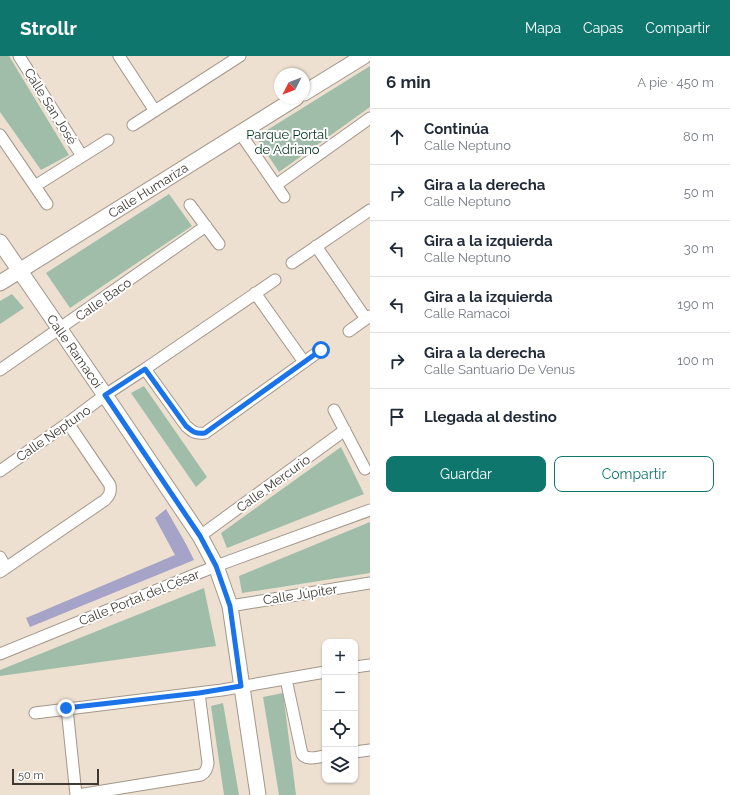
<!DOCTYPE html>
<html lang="es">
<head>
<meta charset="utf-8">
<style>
	:root { --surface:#fff; --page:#f6f6f7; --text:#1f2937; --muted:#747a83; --line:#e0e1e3; --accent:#0f766e }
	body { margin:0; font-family:Raleway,sans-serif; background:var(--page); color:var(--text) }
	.controls { position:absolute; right:12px; bottom:12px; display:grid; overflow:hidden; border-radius:8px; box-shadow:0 1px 3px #0004 }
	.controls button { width:36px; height:36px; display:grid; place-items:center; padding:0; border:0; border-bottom:1px solid var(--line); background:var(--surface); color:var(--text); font:20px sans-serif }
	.compass { position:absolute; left:274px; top:12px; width:36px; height:36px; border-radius:50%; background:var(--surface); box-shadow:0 1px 3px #0004; rotate:228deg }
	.scale { position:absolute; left:12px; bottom:10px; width:87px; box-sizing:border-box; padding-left:4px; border:2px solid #3f3a34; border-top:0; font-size:11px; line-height:14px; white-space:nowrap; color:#3f3a34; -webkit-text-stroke:3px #fff; paint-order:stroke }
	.stop { position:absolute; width:12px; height:12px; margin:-9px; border:3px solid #1a73e8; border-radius:50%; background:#fff }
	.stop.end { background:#1a73e8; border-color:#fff; box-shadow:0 1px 4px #0008 }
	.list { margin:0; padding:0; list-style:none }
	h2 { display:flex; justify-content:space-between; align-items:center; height:52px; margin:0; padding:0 16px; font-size:17px }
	h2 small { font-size:13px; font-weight:400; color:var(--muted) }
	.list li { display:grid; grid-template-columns:26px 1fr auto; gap:12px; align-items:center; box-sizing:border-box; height:56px; padding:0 16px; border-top:1px solid var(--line) }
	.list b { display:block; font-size:15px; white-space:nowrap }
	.list p { margin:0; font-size:13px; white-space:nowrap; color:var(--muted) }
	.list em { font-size:13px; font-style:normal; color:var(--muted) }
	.actions { display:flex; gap:8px; padding:12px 16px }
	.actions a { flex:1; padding:9px 0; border:1px solid var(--accent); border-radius:8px; text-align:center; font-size:14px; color:var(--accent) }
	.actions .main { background:var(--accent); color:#fff }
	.icon { flex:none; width:22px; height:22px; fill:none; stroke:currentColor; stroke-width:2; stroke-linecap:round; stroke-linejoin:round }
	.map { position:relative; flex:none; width:370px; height:739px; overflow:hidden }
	header { display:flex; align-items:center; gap:24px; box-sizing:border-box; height:56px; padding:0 20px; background:var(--accent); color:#fff }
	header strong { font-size:19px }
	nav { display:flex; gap:22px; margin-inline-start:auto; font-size:14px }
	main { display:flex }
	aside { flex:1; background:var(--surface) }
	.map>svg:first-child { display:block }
</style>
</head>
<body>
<header>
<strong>Strollr</strong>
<nav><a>Mapa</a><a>Capas</a><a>Compartir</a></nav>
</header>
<main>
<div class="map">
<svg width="370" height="739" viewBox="0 0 370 739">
	<rect width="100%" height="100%" fill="#ede0d1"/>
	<!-- green -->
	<path fill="#a0bda9" d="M0 0H9L69 99 41 114 0 56Z
		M370 10V51L279 116 256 81Z
		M169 138 192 170 70 252 46 217Z
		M12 238 24 252 0 268V245Z
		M144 330 207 421 196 431 131 337Z
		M341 391 364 438 227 492 221 477Z
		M370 466V517L242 537 239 520Z
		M204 532 216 590 0 620V614Z
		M283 637 296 739H279L263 641Z
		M223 647 239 739H224L211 650Z"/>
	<!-- building -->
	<path fill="#a5a3c8" d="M166 453 186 488 194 504 30 571 26 562 175 499 155 462Z"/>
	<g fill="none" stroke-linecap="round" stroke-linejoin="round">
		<defs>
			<path id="street" d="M19 0 82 100
				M119 0 155 55
				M133 69 240 0
				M240 77 284 141
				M0 79 47 148
				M276 129 370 62
				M35 130 108 84
				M190 149 219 188
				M316 190 366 263
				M292 207 370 154
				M255 237 304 306
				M349 275 370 260
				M145 313 186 370C193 376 195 378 205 377L321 294
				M0 314 206 170
				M334 354 365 413
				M0 415 68 367 105 339 145 313 275 224
				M200 480 345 374
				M0 501 6 512
				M0 516 105 444C110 439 111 436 110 429L68 367
				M230 550 370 527
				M0 598 216 510 370 454
				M355 611 370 609
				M286 623 302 698C307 705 317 701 325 700
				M67 652 76 739
				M35 657 222 634 325 616
				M355 696 370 694
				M78 739 201 719C206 716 207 713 208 707L199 637"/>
			<path id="secondary" d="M304 37 364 0
				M0 186 105 339 200 480 216 510 230 550 258 739
				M0 227 296 42"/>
		</defs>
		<!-- street casing -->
		<use href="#street" stroke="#a3978a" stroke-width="13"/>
		<!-- secondary casing -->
		<use href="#secondary" stroke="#a3978a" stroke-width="17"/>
		<!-- street -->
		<use href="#street" stroke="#fff" stroke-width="11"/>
		<!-- secondary -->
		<use href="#secondary" stroke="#fff" stroke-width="15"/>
	</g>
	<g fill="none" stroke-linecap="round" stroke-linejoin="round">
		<!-- route -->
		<path stroke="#1a73e8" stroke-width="5" d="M66 652 199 637 241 630 230 550 216 510 200 480 105 339 145 313 186 370C193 376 195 378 205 377L321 294"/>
	</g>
	<g text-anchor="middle" stroke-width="4" stroke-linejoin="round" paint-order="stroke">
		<!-- street labels -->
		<g font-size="13" fill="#3f3a34" stroke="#fff">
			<text transform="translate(51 50) rotate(58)" y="5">Calle San José</text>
			<text transform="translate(148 134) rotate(-32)" y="5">Calle Humariza</text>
			<text transform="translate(103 243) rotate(-35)" y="5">Calle Baco</text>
			<text transform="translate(75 295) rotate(55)" y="5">Calle Ramacoi</text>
			<text transform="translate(53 377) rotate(-35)" y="5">Calle Neptuno</text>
			<text transform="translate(273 427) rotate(-36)" y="5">Calle Mercurio</text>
			<text transform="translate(300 538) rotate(-9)" y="5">Calle Júpiter</text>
			<text transform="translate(139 541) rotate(-22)" y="5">Calle Portal del César</text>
		</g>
		<!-- park labels -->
		<g font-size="13" fill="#03351c" stroke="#fff">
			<text x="287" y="83">Parque Portal<tspan x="287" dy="15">de Adriano</tspan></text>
		</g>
	</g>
</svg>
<div class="controls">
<button>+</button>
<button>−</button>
<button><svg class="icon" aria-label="locate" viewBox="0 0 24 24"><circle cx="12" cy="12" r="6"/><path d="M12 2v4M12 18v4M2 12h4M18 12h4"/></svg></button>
<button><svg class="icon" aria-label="layers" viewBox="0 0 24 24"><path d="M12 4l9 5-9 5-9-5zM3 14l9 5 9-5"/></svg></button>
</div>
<svg class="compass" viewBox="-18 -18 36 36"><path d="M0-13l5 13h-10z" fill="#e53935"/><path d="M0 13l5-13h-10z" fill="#747a83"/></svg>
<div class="scale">50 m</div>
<div class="stop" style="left:321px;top:294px"></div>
<div class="stop end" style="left:66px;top:652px"></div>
</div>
<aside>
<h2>6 min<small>A pie · 450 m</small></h2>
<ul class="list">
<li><svg class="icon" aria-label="ahead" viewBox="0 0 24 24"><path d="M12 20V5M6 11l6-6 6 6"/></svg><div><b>Continúa</b><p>Calle Neptuno</p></div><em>80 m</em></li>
<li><svg class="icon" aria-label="right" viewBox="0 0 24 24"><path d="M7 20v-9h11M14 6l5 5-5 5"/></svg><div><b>Gira a la derecha</b><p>Calle Neptuno</p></div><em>50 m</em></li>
<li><svg class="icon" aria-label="left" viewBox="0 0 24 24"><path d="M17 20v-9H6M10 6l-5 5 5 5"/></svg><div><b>Gira a la izquierda</b><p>Calle Neptuno</p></div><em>30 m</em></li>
<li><svg class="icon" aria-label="left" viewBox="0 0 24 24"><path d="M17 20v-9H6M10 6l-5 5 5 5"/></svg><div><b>Gira a la izquierda</b><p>Calle Ramacoi</p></div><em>190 m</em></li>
<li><svg class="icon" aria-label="right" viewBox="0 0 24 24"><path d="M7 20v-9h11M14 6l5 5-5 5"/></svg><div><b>Gira a la derecha</b><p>Calle Santuario De Venus</p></div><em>100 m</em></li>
<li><svg class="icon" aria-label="arrive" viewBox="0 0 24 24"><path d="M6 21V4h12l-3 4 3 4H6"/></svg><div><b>Llegada al destino</b></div></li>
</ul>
<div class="actions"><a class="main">Guardar</a><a>Compartir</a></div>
</aside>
</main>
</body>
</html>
